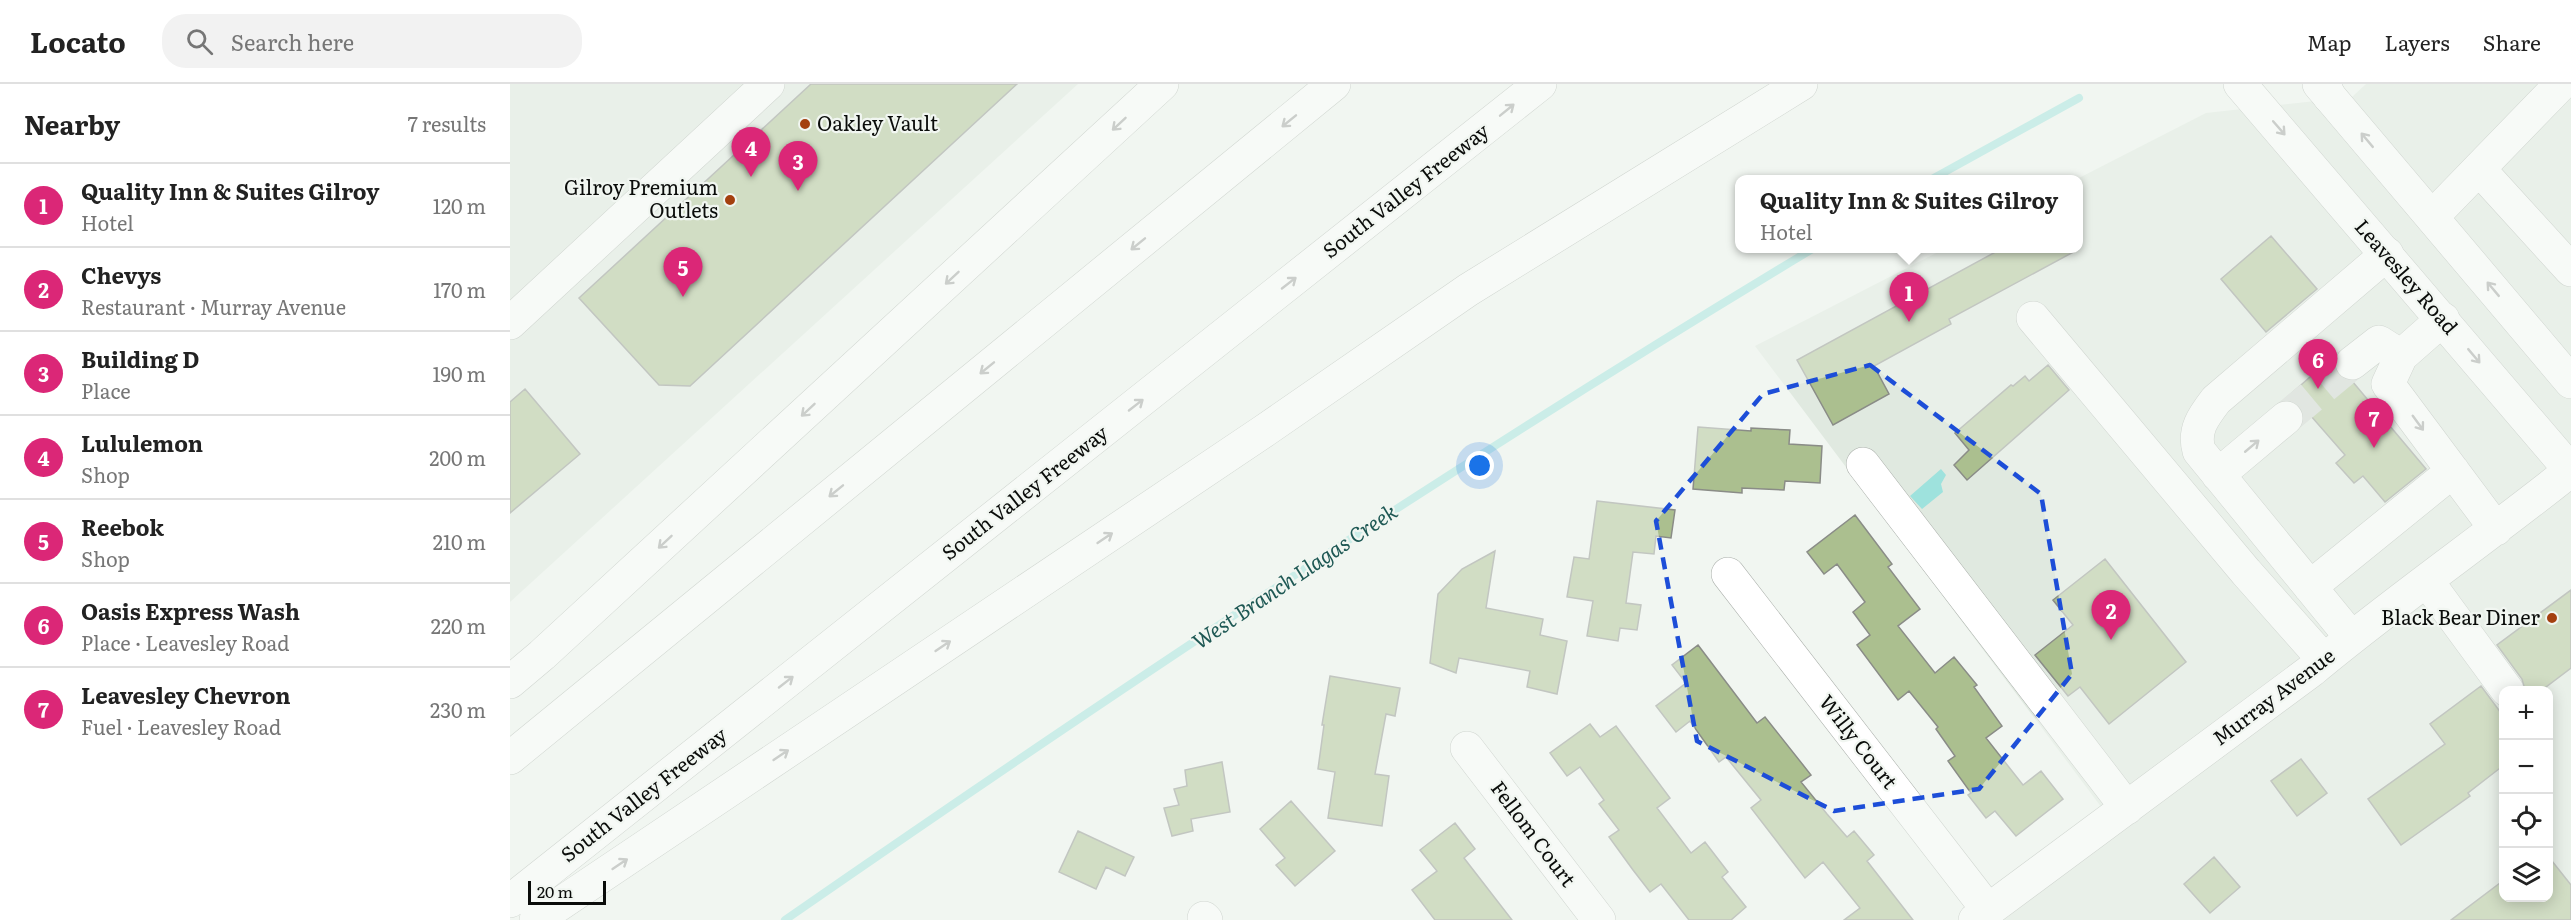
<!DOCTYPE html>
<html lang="en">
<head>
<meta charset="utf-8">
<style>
	:root { --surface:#fff; --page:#f2f2f2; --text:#222; --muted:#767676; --line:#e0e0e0; --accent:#db2777 }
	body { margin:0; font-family:Literata,serif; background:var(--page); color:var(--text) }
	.controls { position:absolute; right:18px; bottom:18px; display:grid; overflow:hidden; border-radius:12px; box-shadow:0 3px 15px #0003 }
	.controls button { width:54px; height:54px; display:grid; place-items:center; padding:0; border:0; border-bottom:2px solid var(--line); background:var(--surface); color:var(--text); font:30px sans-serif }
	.scale { position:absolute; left:18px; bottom:15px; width:78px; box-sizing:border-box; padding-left:6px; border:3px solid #0a0c0a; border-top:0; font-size:16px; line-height:21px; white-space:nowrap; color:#0a0c0a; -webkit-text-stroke:4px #f1f6f1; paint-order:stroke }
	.you { position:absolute; left:970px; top:382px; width:21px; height:21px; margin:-15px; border:4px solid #fff; border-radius:50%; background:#1a73e8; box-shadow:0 0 0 9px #1a73e833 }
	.badge { display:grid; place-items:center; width:39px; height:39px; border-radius:50%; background:var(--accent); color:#fff; font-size:20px; font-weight:700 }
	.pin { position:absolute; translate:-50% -50px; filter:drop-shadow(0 2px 3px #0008) }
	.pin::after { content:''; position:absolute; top:32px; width:21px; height:18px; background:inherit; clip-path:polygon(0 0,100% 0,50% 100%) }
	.popup { position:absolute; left:1225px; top:91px; width:348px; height:78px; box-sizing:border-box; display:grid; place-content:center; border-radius:12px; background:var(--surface); filter:drop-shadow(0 2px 4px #0005); font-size:20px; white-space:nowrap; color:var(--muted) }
	.popup b { font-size:22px; color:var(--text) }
	.popup::after { content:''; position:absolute; left:50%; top:100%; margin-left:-12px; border:12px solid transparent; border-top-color:var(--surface) }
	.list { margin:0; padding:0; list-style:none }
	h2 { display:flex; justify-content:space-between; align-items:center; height:78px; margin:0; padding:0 24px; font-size:26px }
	h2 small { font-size:20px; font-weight:400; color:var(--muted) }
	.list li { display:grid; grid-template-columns:39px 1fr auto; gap:18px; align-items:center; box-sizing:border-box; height:84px; padding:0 24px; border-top:2px solid var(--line) }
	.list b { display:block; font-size:22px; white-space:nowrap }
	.list p { margin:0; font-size:20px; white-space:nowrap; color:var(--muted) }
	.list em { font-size:20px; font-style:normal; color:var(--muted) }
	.icon { flex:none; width:33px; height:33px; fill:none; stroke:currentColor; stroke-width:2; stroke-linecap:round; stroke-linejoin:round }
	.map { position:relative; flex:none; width:2061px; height:836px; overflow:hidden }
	header { display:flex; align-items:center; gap:36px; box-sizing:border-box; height:84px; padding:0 30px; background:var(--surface); border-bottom:2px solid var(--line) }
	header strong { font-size:28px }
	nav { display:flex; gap:33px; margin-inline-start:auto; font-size:21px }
	.search { width:420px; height:54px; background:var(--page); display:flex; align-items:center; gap:15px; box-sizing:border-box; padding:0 21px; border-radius:24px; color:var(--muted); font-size:22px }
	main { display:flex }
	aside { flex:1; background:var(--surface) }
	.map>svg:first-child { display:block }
</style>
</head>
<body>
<header>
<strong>Locato</strong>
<div class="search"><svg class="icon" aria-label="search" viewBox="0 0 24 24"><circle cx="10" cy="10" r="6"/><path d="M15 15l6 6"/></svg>Search here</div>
<nav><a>Map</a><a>Layers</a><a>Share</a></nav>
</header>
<main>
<aside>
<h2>Nearby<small>7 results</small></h2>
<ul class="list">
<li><span class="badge">1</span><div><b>Quality Inn &amp; Suites Gilroy</b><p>Hotel</p></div><em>120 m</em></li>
<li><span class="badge">2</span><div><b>Chevys</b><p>Restaurant · Murray Avenue</p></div><em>170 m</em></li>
<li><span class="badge">3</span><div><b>Building D</b><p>Place</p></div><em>190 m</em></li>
<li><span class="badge">4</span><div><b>Lululemon</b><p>Shop</p></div><em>200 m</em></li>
<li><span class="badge">5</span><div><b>Reebok</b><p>Shop</p></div><em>210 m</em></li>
<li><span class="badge">6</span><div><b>Oasis Express Wash</b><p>Place · Leavesley Road</p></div><em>220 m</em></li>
<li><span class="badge">7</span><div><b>Leavesley Chevron</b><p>Fuel · Leavesley Road</p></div><em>230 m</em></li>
</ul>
</aside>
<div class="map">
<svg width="2061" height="836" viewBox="0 0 2061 836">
	<rect width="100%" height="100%" fill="#f1f6f1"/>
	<!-- built -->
	<path fill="#e0e9e0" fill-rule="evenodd" d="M0 0H568L0 518Z
		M1856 0H2061V836H1471L1595 728 1245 262 1434 165 1568 164 1567 95 1696 29 1842 13ZM1994 606H2038V814H1994Z"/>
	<!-- water -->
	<path fill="#9ee2dd" d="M1431 385 1436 391 1431 400 1433 408 1412 425 1400 412Z"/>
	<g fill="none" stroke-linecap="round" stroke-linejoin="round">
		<!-- stream -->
		<path stroke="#9ee2dd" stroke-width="8" d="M1422 95 1569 14
			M275 836C611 603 953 375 1304 164"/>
	</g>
	<!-- building -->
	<path fill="#abbf8f" stroke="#8a8c87" stroke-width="1.5" d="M301 0H507L180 302 149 301 69 214Z
		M1761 152 1807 205 1756 248 1711 195Z
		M1491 165H1569L1439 235 1441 240 1364 282 1379 310 1323 341 1287 276Z
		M1826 270 1823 281 1828 291 1834 296 1842 297 1916 385 1875 418 1853 392 1844 399 1826 379 1835 371 1801 332 1794 338V330L1790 322 1783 317 1774 316Z
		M1538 281 1559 306 1457 396 1444 381 1459 366 1445 349 1501 301 1503 302 1515 292 1519 297Z
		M15 305 70 370 0 429V318Z
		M1188 343 1241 347V344L1280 346 1279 360 1312 362 1310 399 1275 397 1274 406 1232 404V409L1183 405Z
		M1087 417 1165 426 1161 454 1146 452 1144 470 1123 468 1116 519 1131 521 1127 546 1110 544 1108 557 1077 552 1083 517 1057 513 1064 473 1079 475Z
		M1345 431 1382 480 1378 483 1410 525 1388 542 1425 589 1444 573 1467 601 1464 603 1492 642 1476 654 1513 701 1531 687 1553 715 1506 752 1485 727 1476 734 1458 711 1461 709 1438 677 1445 672 1426 645 1428 643 1399 607 1388 616 1347 561 1360 551 1343 528 1355 518 1327 480 1314 490 1297 468Z
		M985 467 976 524 1033 535 1030 551 1057 557 1047 610 1017 603 1020 587 949 574 946 589 920 579 928 510 952 485Z
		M1595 475 1676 578 1599 640 1570 603 1558 612 1525 571 1563 541 1543 516Z
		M2061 506V584L2032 606H2015L2012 595 1987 561Z
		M1188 561 1247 639 1255 633 1301 691 1291 698 1317 730 1337 753 1344 747 1364 771 1357 777 1403 836H1334L1350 824 1313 778 1295 794 1241 724 1251 716 1216 673 1209 678 1180 637 1166 648 1146 622 1176 599 1162 581Z
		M820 592 890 604 885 632 876 630 865 690 879 692 872 742 818 734 825 688 808 685 814 641H812Z
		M1971 602 1994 633V681L1958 709 1960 712 1891 761 1858 715 1935 660 1920 640Z
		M1080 640 1090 653 1106 642 1160 714 1147 724 1181 769 1195 758 1218 788 1212 793 1236 823 1221 836H1179L1151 800 1140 808 1123 786 1099 753 1109 746 1089 720 1094 716 1070 683 1057 692 1040 669Z
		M1791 675 1817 709 1787 732 1761 697Z
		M712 678 720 728 681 735 683 747 662 752 654 724 669 721 664 705 677 702 675 686Z
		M781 717 825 767 785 802 766 781 775 774 750 745Z
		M945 739 965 765 954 774 1002 836H925L902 806 927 787 910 766Z
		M568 747 624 773 615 792 596 783 586 805 549 788Z
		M2038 772 2061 801V836H1941L1994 796V813H2038Z
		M1704 773 1730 803 1700 829 1674 800Z"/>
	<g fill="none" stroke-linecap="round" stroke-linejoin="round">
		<!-- minor-tunnel -->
		<path stroke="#ced3ce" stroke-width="33" stroke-dasharray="33 16" stroke-linecap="butt" d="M1776 334 1842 279"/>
		<defs>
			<path id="minor" d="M1969 85 2061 186
				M1922 133 2051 0
				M1523 234 1736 488 1814 576
				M1933 235 1891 272 1878 300 1986 445
				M0 239 258 0
				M1842 279 1869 258 1891 272
				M1353 380 1617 724
				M1708 391 1776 334
				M1218 490 1478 826
				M1917 497 1997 606
				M1800 503 1943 387
				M1841 553 1689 367C1683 346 1693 333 1706 316L1877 170
				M957 664 1089 836
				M694 834 696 836
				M1465 836 1802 586C1886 516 1976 454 2061 386"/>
			<path id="major" d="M1730 0 2061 387
				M1809 0 2061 298"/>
			<path id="highway" d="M1814 0 1819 12
				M0 598 32 571 652 0
				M0 674 824 0
				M0 817 1030 0
				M26 836 754 347 958 206 1291 0"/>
		</defs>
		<!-- minor casing -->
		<use href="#minor" stroke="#abb0ab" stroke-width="34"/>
		<!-- major casing -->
		<use href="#major" stroke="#abb0ab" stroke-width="34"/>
		<!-- highway casing -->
		<use href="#highway" stroke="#abb0ab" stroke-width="34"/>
		<!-- minor -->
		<use href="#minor" stroke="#fff" stroke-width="33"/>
		<!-- major -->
		<use href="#major" stroke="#fff" stroke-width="33"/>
		<!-- highway -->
		<use href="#highway" stroke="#fff" stroke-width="33"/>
	</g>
	<!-- one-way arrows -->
	<defs><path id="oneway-shaft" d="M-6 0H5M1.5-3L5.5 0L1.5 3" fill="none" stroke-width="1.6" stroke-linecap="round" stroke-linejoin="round" transform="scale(1.5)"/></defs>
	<g stroke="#9d9e9d">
		<use href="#oneway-shaft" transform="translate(997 26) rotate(-39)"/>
		<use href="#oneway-shaft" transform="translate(779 37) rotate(141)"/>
		<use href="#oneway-shaft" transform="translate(609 40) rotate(137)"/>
		<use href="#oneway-shaft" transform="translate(1769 44) rotate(49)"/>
		<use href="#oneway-shaft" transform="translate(1857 56) rotate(-130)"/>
		<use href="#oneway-shaft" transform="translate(628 160) rotate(141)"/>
		<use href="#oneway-shaft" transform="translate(442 194) rotate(137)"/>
		<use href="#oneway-shaft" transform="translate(779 199) rotate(-38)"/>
		<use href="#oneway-shaft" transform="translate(1983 205) rotate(-130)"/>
		<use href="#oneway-shaft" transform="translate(1964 272) rotate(50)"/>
		<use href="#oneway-shaft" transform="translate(477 284) rotate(141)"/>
		<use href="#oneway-shaft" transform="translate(626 321) rotate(-38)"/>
		<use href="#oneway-shaft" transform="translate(298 326) rotate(137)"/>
		<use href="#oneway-shaft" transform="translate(1908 339) rotate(54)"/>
		<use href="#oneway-shaft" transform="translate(1742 362) rotate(-40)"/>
		<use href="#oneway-shaft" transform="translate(326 407) rotate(141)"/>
		<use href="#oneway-shaft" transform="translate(595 454) rotate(-34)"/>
		<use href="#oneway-shaft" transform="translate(155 458) rotate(137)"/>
		<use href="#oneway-shaft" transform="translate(433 562) rotate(-34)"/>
		<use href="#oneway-shaft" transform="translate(276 598) rotate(-38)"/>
		<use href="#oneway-shaft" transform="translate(271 671) rotate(-34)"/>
		<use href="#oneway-shaft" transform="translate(110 780) rotate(-34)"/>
	</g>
	<!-- marked area -->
	<path d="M0 0H2061V836H0ZM1360 281 1531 410 1562 590 1469 705 1324 727 1187 657 1146 437 1253 310Z" fill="#f1f6f1" fill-opacity=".55" fill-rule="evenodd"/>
	<path fill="none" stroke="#1d4ed8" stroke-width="4.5" stroke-dasharray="12 8" stroke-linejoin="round" d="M1360 281 1531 410 1562 590 1469 705 1324 727 1187 657 1146 437 1253 310Z"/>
	<!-- markers -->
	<g fill="#a4400f" stroke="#f1f6f1" stroke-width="2">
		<circle cx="295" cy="40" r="6"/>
		<circle cx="220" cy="116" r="6"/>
		<circle cx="2042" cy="534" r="6"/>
	</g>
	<g text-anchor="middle" stroke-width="4.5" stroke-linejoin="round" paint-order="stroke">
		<!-- poi labels -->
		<g font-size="20" fill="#0a0c0a" stroke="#f1f6f1" text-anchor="end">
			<text x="307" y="47" text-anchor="start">Oakley Vault</text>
			<text x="208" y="111">Gilroy Premium<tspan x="208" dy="23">Outlets</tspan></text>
			<text x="2030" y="541">Black Bear Diner</text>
		</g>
		<!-- street labels -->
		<g font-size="20" fill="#0a0c0a" stroke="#f1f6f1">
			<text transform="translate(896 107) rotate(-38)" y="7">South Valley Freeway</text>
			<text transform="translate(1896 193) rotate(49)" y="7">Leavesley Road</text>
			<text transform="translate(515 409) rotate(-38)" y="7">South Valley Freeway</text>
			<text transform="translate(1764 613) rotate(-37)" y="7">Murray Avenue</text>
			<text transform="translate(1348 658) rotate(52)" y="7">Willy Court</text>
			<text transform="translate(134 711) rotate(-38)" y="7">South Valley Freeway</text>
			<text transform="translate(1023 750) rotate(53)" y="7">Fellom Court</text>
		</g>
		<!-- water labels -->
		<g font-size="21" font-style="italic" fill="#1e5854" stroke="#f1f6f1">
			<text transform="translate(785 493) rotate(-34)" y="7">West Branch Llagas Creek</text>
		</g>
	</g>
</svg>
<div class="controls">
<button>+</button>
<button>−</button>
<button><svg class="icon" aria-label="locate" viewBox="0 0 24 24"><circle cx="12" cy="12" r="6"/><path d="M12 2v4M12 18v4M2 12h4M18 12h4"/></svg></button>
<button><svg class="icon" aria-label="layers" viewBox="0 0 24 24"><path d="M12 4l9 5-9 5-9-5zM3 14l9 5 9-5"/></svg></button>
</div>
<div class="scale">20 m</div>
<div class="you"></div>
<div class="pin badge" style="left:1399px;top:238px">1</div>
<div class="popup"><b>Quality Inn &amp; Suites Gilroy</b>Hotel</div>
<div class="pin badge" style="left:1601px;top:556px">2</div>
<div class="pin badge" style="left:288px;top:107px">3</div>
<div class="pin badge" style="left:241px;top:93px">4</div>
<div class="pin badge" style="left:173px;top:213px">5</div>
<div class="pin badge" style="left:1808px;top:305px">6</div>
<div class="pin badge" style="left:1864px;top:364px">7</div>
</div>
</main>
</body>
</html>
